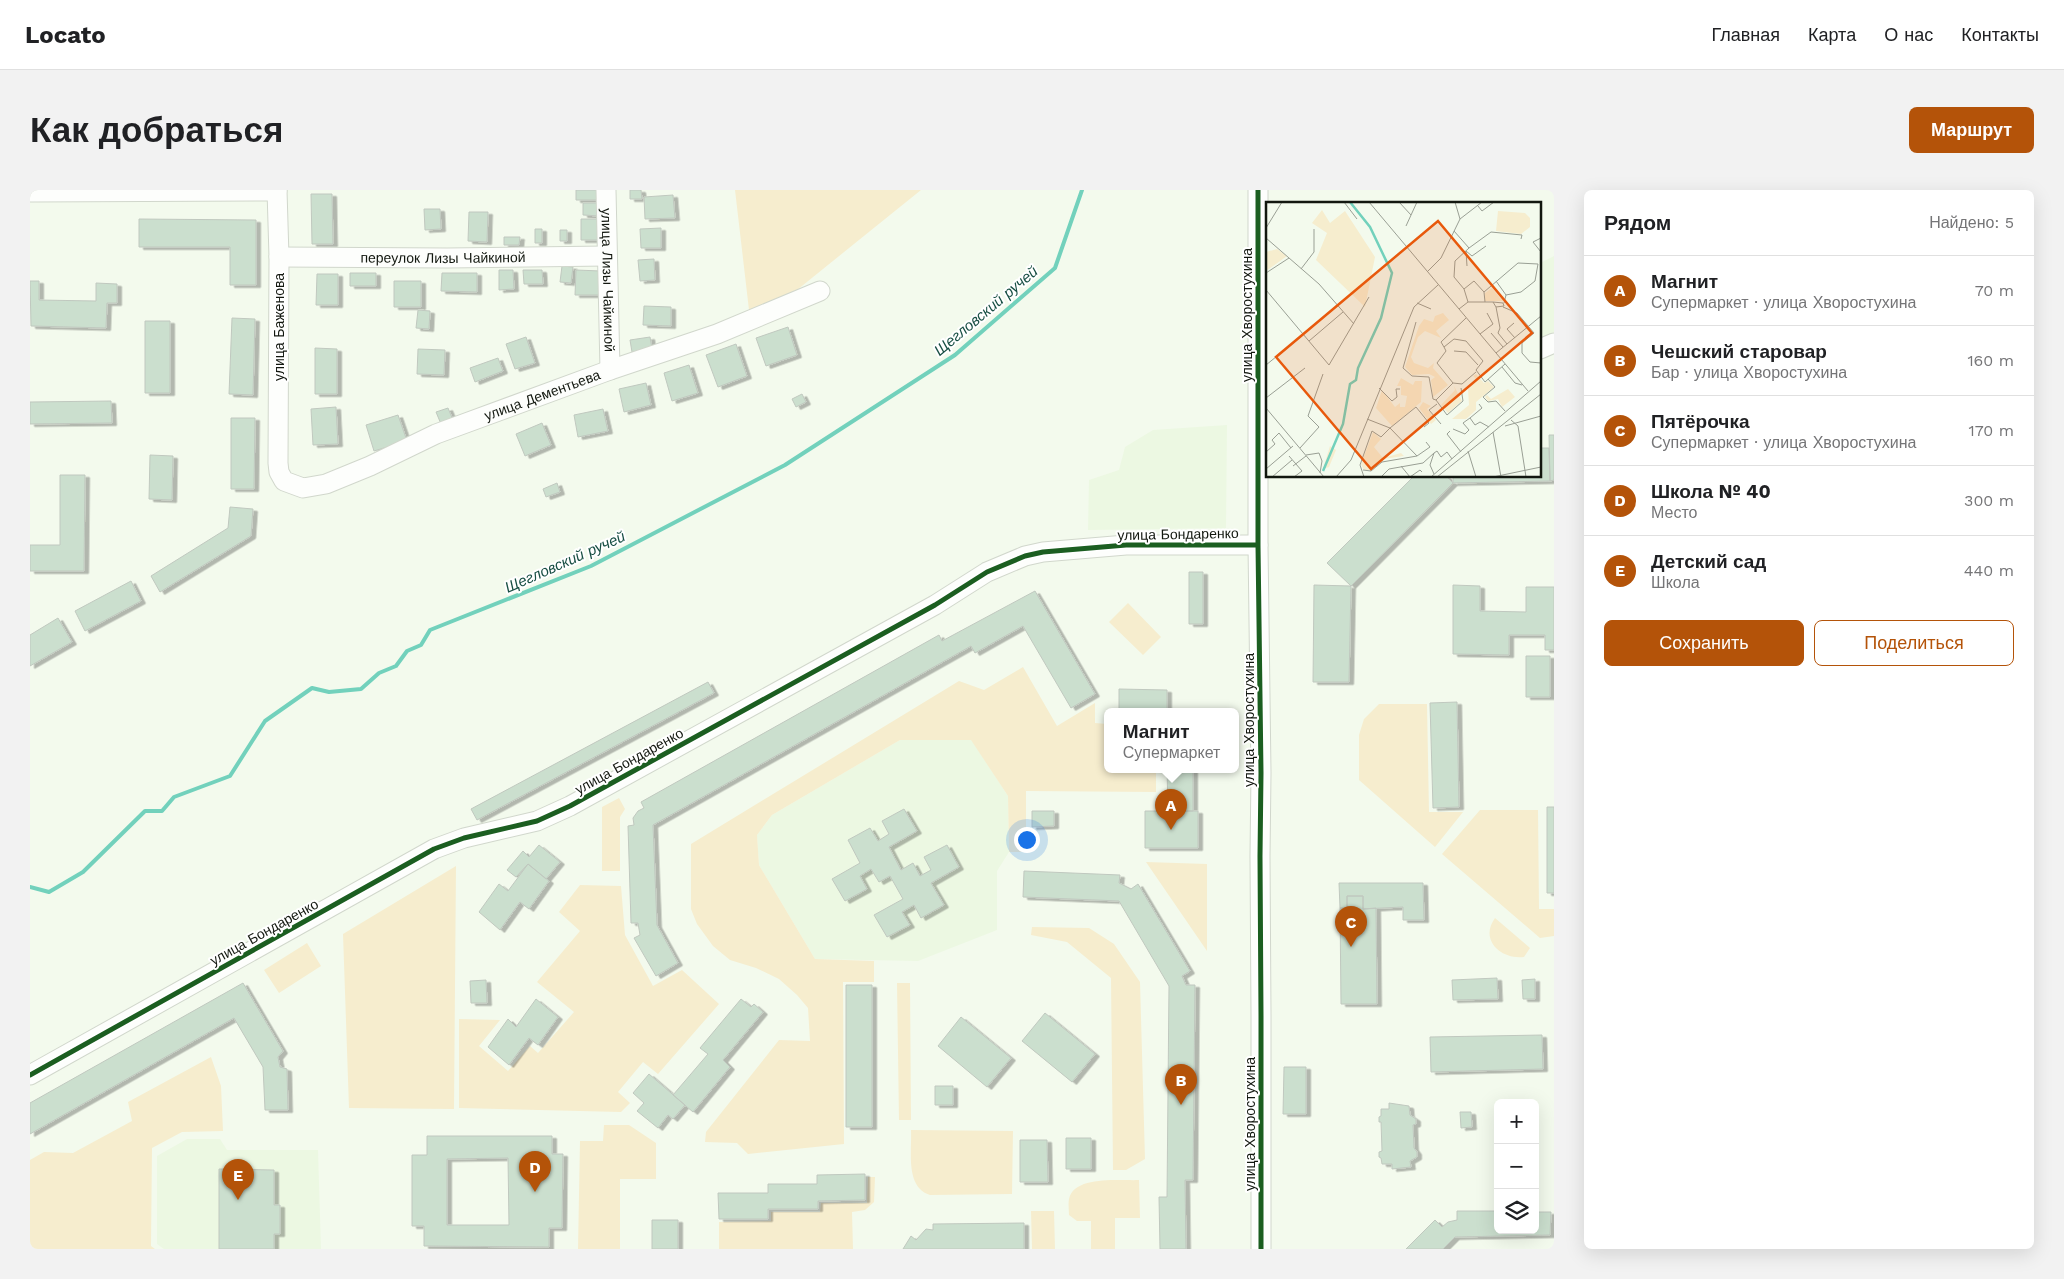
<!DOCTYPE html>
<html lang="ru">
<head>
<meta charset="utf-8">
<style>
	:root { --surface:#fff; --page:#f2f2f2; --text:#202124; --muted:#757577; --line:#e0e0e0; --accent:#b45309 }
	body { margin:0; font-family:"Work Sans",sans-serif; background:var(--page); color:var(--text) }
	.controls { position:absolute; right:15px; bottom:15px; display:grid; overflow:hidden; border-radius:8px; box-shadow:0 5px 20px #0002 }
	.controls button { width:45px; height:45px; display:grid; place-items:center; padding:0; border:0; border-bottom:1px solid var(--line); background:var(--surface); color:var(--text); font:25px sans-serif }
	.you { position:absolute; left:996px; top:649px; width:18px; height:18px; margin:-12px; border:4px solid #fff; border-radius:50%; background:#1a73e8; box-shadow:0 0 0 8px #1a73e833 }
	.badge { display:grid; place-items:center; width:32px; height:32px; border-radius:50%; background:var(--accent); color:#fff; font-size:16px; font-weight:700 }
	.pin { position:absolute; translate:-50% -41px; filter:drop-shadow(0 1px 2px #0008) }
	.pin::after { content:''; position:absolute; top:26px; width:18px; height:15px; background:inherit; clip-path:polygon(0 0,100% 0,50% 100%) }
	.popup { position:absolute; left:1074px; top:518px; width:135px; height:65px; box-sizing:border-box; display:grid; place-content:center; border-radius:8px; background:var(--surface); filter:drop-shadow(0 1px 4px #0005); font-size:16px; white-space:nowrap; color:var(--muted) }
	.popup b { font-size:19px; color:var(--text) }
	.popup::after { content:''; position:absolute; left:50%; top:100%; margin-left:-10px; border:10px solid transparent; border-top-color:var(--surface) }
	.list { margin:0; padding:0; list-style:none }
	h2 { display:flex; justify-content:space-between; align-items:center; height:65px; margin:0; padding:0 20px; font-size:21px }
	h2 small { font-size:16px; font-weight:400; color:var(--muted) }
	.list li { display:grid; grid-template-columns:32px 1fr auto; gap:15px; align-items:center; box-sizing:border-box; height:70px; padding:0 20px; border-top:1px solid var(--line) }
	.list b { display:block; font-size:19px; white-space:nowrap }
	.list p { margin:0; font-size:16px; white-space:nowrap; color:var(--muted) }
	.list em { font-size:16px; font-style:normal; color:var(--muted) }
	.actions { display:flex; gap:10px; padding:15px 20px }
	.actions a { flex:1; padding:11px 0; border:1px solid var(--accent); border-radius:8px; text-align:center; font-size:18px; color:var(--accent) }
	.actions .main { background:var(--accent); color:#fff }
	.icon { flex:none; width:28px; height:28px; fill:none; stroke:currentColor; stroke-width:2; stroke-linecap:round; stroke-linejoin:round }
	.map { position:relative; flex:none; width:1524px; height:1059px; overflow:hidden; border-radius:8px }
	header { display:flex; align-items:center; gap:30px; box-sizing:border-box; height:70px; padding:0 25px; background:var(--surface); border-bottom:1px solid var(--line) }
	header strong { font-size:24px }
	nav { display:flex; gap:28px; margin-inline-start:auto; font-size:18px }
	.intro { display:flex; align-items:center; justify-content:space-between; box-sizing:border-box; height:120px; padding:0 30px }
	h1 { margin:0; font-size:35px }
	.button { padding:12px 22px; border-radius:8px; background:var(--accent); color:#fff; font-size:18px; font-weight:700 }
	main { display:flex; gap:30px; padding:0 30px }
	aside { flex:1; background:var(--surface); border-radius:8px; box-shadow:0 5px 20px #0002 }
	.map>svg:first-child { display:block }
</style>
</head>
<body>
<header>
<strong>Locato</strong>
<nav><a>Главная</a><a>Карта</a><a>О нас</a><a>Контакты</a></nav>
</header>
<div class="intro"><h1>Как добраться</h1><a class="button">Маршрут</a></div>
<main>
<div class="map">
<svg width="1524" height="1059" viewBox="0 0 1524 1059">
	<defs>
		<filter id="shadow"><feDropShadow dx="4.5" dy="2.5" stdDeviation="0" flood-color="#0004"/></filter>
	</defs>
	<rect width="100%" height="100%" fill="#f3faed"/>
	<!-- built -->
	<path fill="#ecf8e2" d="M1524 66V142L1510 149V73Z
		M1197 235 1196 338 1058 340 1059 290 1089 280 1095 257 1123 240Z
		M941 549 978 606 979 662 967 681V740L888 771 785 769 729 675 727 645 742 625 870 550Z
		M157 949H190L197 960H288L291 1059H134L127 1054V966Z"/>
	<!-- green -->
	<path fill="#f6edce" d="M705 0H891L721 137Z
		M1098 413 1131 447 1113 465 1079 432Z
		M993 477 1027 536 1065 513V533L1077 534V579H1126V602L996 601V662H979L978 606 941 550H870L742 625 727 645 729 675 785 769 844 771V792H813L814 954 718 964 707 953 675 952 676 942 749 850 780 851 778 818 767 805 749 789 726 778 700 770 683 756 667 734 661 719V654L929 491 954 500Z
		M1349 514H1397L1399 622H1433L1405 657 1329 590V545L1334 529Z
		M589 608 595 619 590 627V681H572V617Z
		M1450 620H1508L1509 719H1524V746L1510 748 1412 664Z
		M1116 672 1177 674V761Z
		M426 676 424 919 319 918 313 744Z
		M550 695 591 696 595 745 623 796 652 780 689 814 628 884 613 872 588 902 600 913 591 922 429 918V829L470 830 449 856 478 881 500 856 508 863 544 822 507 792 550 741 529 722Z
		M1465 728 1500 758 1494 767C1471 770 1449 750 1465 728Z
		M1002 737 1059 738 1084 754 1110 792 1115 969 1096 980H1083L1081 788 1037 752 1001 745Z
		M277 753 291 776 249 803 234 780Z
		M867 793H880L881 930H869Z
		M181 867 191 896 193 941 152 942 122 958 121 1056 125 1059H0V970L14 962 43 963 102 931 98 912Z
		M574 935H599L626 953V989H590V1059H548L550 951H573Z
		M881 940 983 941 982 1004 900 1005C875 997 882 962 881 940Z
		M838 987H845L844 1012 835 1020 822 1022 823 1059H689V1032L741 1031V1022H790L791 1013H837Z
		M1109 990 1110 1028H1085V1059H1061V1031H1047L1039 1025C1039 1020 1038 1014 1039 1009 1044 985 1091 991 1109 990Z
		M1001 1021H1024L1025 1059H1002Z"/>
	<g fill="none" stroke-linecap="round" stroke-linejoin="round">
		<!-- stream -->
		<path stroke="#72d1bc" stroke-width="4" d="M0 697 19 702 53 682 115 621H132L144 607 200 586 235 531 282 498 299 502 331 499 349 483 366 476 377 461 391 455 400 440 561 376 755 275 925 165 1025 78 1052 0"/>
	</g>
	<!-- building -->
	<path fill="#cbdfce" stroke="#c0c8bf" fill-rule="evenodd" filter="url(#shadow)" d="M546 0H571L570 10H546Z
		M600 0H611L612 9H600Z
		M281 4H302L303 54H282Z
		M643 5 645 28 615 29 614 7Z
		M553 13H570V26L553 25Z
		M394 19H410L411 39 395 40Z
		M439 22H458L457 52 438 51Z
		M109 29 226 30V95H200V57H109Z
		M551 29H570V50H551Z
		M631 38V58H611L610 39Z
		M505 39H512V53H505Z
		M530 40H537V51H530Z
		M474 47H490L489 55H474Z
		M624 69 625 90 610 91 608 70Z
		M532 76 543 77 541 93 530 92Z
		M469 80H483L484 99 469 100Z
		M493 80H512L513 94H494Z
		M546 80 571 81 570 105H545Z
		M320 83H346V96H320Z
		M412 83H447V102L411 101Z
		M287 84H308V115H286Z
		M0 91H9V110L66 111V93L87 94V113H77L76 138 1 136Z
		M364 91H391V117H364Z
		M614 116 641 117V136L613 135Z
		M388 120 400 121 399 139 386 138Z
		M202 128 225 129 223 205 199 204Z
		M115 131H140V203H115Z
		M758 137 767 165 736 176 726 148Z
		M496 147 505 173 485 179 476 154Z
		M620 147 622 159 602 162 600 150Z
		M706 154 717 186 688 197 676 165Z
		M285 158 307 159V204H285Z
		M388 159 415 160 414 185 387 184Z
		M468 168 473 181 445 192 440 178Z
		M659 175 668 203 642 211 634 183Z
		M616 193 621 215 594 222 589 199Z
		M772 204 776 212 766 217 762 209Z
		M81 211 82 233 0 234V212Z
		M306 217 308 254 283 255 281 219Z
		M418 218 423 230 411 234 406 222Z
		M573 219 578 241 548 247 544 225Z
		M368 225 377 251 344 261 336 235Z
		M201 228H225L224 299H201Z
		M512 233 521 255 495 266 486 244Z
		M1519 245H1524V290L1520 291Z
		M1510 258H1519L1520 291 1423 293V286H1510Z
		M120 265 143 266 142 310 119 309Z
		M30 285H55L54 381H0V355H30Z
		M1384 286H1416L1423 293 1321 396 1297 373Z
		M527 293 530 302 516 307 513 299Z
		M200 317 223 319 221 346 130 402 121 386 198 338Z
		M1159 382H1173V434H1159Z
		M101 391 111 411 55 441 45 421Z
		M1284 395 1321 396 1319 492H1283Z
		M1423 395 1450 396V421L1496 422V397H1524V460H1515V445H1479V465L1423 464Z
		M1005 401 1065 504 1041 518 993 436 945 463 941 456 623 635 627 735 648 773 626 786 604 748 610 745 608 733H601L598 636 604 635 603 628 608 621 614 618 611 612 909 445 912 451Z
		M28 428 42 452 0 476V445Z
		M1496 466H1520V507H1496Z
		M678 492 684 503 447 630 441 619Z
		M1089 499 1137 500V521H1089Z
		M1427 512 1429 617 1403 618 1400 513Z
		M1137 579H1163V621H1138Z
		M1517 617H1524V703H1517Z
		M874 619 887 641 859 657 871 680 883 673 890 686 901 680 894 667 917 655 929 677 901 693 914 715 891 728 884 715 872 722 880 735 857 747 844 725 873 709 860 686 849 692 841 679 830 686 837 699 815 711 802 689 830 673 818 650 840 638 848 651 859 644 852 631Z
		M1002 621H1024V636L1002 637Z
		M1115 621H1168V658H1115Z
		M509 655 530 672 516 689 498 674 486 687 477 680 493 661 499 667Z
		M498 674 519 691 499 719 490 712 470 740 449 722 469 694 478 701Z
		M994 681 1090 685 1089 693 1101 699 1108 694 1160 781 1152 786 1156 795H1165L1163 990H1155L1156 1059H1130L1129 1007H1137L1139 796 1089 711 993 707Z
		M1309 693H1393L1394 730H1373V717L1333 719V706H1317V718H1310Z
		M1317 706H1333V719L1346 718 1347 814H1311L1310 718H1317Z
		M1467 788 1468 809 1423 810 1422 790Z
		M1505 789V809H1493L1492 790Z
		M456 790 457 813H441L440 791Z
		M213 793 253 861 248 867 250 877 257 879 258 920H235L233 877 204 828 0 944V913Z
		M816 795H842V937H816Z
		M506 809 528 827 508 855 499 848 479 875 458 857 478 829 486 837Z
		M711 809 721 817 724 814 733 822 693 870 700 877 663 922 643 905 678 864 670 858Z
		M1015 823 1065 864 1042 892 992 851Z
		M931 827 981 868 957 897 908 856Z
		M1512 845 1513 879 1401 882 1400 847Z
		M1254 877H1276V924H1253Z
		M619 884 655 915 643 929 638 925 628 938 607 921 614 913 603 903Z
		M905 896H923V915H905Z
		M1359 913 1379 916 1380 925 1386 929V934L1383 935 1384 958 1387 962V967L1380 971 1381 977 1362 979V974H1352L1351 968 1349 967V962L1352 961 1351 932H1349V927L1351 926V919H1359Z
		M1430 922H1441L1442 937 1431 938Z
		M397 946H522V964H533L532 1038H519V1057L394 1056V1036H382V965H397ZM478 968 479 1035H417V969Z
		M1036 948H1061V979H1036Z
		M990 950H1017L1018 992H990Z
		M189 979 244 980V1015H250V1044H244V1059H189Z
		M835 984V1010L788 1011V1019H738V1029H689L688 1003H738V994H787V985Z
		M1427 1021H1468V1040H1505V1022H1521L1520 1045 1425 1047 1413 1059H1376L1405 1030 1412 1037 1418 1032 1427 1030Z
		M622 1030H648V1059H622Z
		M994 1033V1059H873L881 1046 886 1050 896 1039 903 1040V1034Z"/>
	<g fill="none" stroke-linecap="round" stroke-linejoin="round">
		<defs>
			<g id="minor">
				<path id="s1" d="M247 0 249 67 248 273 249 282 254 291 273 298 296 294 340 276 406 244 580 180 687 144 790 101"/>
				<path id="s2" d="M576 0 580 180"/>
				<path d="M1228 0V355L1231 583 1230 666 1231 826V1059"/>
				<path d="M0 2 247 1"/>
				<path id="s3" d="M249 67 417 68 577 66"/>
				<path d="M1510 159 1524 153"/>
				<path d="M0 885 404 659 434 648 507 631 540 616 905 415 957 382 995 366 1013 362 1096 355H1228"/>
			</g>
		</defs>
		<!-- minor casing -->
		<use href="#minor" stroke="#d1d7cc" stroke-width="21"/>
		<!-- minor -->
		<use href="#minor" stroke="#fdfefc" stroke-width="19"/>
		<defs>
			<path id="cycleway" d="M1228 0V355L1231 583 1230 666 1231 826V1059
				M0 885 404 659 434 648 507 631 540 616 905 415 957 382 995 366 1013 362 1096 355H1228"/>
		</defs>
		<!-- cycleway casing -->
		<use href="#cycleway" stroke="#fff" stroke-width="8"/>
		<!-- cycleway -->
		<use href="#cycleway" stroke="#1b5e20" stroke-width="5"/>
	</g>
	<g text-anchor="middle" stroke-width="4" stroke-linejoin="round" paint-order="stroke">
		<!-- street labels -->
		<g font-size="14" fill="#12170f" stroke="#fff">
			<text dy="5" stroke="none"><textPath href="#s3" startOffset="164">переулок Лизы Чайкиной</textPath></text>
			<text dy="5" stroke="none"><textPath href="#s2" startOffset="90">улица Лизы Чайкиной</textPath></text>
			<text transform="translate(1217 125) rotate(-90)" y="5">улица Хворостухина</text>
			<text transform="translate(249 137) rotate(-90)" y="5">улица Баженова</text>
			<text dy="5" stroke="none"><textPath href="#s1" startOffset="570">улица Дементьева</textPath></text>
			<text transform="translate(1148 344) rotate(-1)" y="5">улица Бондаренко</text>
			<text transform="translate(1219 530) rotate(-90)" y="5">улица Хворостухина</text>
			<text transform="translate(599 571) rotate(-29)" y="5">улица Бондаренко</text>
			<text transform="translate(234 742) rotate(-29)" y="5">улица Бондаренко</text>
			<text transform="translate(1220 934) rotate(-90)" y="5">улица Хворостухина</text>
		</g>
		<!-- water labels -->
		<g font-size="15" font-style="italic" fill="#174e43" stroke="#fff">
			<text transform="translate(956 121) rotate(-40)" y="5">Щегловский ручей</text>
			<text transform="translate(535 372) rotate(-24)" y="5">Щегловский ручей</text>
		</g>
	</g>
	<!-- overview -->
	<g transform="translate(1236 12)">
		<rect width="275" height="275" fill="#f3faed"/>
		<path d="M56 8 64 21 79 9 109 55 99 105 50 58 61 31 46 21ZM232 9 259 11 264 16V25L255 32 230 29ZM11 47 21 54 0 69V50ZM226 86 234 96 238 93 237 99H219V91ZM177 111 183 118 170 129 175 136 159 129 152 135 145 155 148 161 162 166 168 161 167 166 182 183 167 195 165 178 169 175 163 172 146 173 139 165 153 124 158 117 167 120 169 114ZM210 172 218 181 222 179 228 185 210 200V208L200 217H186L203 203 202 187 211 178 207 174ZM135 176 147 183 149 179H156L155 200 126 224 110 206 116 188 129 205 134 201V205H139L141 194 135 193V184H131ZM188 184 196 199 182 211 175 203 189 188ZM242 187 249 195 236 205 232 197 222 199 219 195 221 193 225 197ZM157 200 165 204 161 207 170 218 165 222 153 206ZM107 230 115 237 108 245 117 256 135 251 138 254 117 257 104 268H98L95 262ZM64 244 70 248 63 265 57 267Z" fill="#f6edce"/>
		<path fill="none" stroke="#72d1bc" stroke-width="2.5" d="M57 269 77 222 84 182 90 178 92 166 115 116 126 71 104 25 84 0"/>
		<path fill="none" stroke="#999f94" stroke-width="1" d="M78 0 91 17M103 0 262 189M133 0 145 13M189 0 194 17M233 0H260M212 4 216 9 228 0M140 24 151 0M0 26 16 0M188 29 203 46 225 30 256 33 255 37M0 36 53 82 88 122M275 36 267 40 275 50M201 64 200 49 206 54 220 44M35 67 48 50V27M161 70 175 56 194 17 216 0M0 71 23 56M230 79 240 93 238 101M198 87 188 75 189 59 203 46M0 88 63 163 103 95M202 100 198 87 208 79 218 90M219 100 218 90 252 61 272 62 269 79 255 90 240 93M151 101 165 107M230 105 234 126 232 131 241 142M237 105 251 111 268 131 256 141V151L264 160 275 161M193 107 202 100H227L237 101 238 104 230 105 227 100M200 116 175 140 178 145 188 137 200 139 217 159 210 168 219 180 239 162M150 120 137 166 146 174 163 175 167 197 170 198 187 181M248 121 241 127 249 136M225 131 237 145M214 132 227 122 221 111M43 139 77 110M178 145 180 149 171 161 187 181 196 182 210 170M188 149 200 150 212 163M230 151 275 114M0 163 37 133M236 165 249 181 256 183M222 177 229 185 217 195 222 200 230 199 239 209M113 186 126 199 131 195 130 187H134M0 196 39 166M170 198 181 213 197 199 195 186M171 202 163 208 175 222M213 202 216 206 204 216 209 223 214 220 223 225M0 206 58 275M101 217 124 226 150 205 163 221 158 225M245 218 252 224 260 275M239 224 275 214M187 227 199 232 203 228 197 221 204 216M184 229 181 232 195 250M227 230 235 275M34 246 53 225 42 214 57 172M202 249 210 275M0 250 9 242 6 238 13 231 25 246M40 253 53 251 56 259 54 271M23 254 36 269 28 275M27 264 40 254M135 264 144 275 154 268 156 270M0 267 27 244M97 268 105 269 116 260 151 254 164 245 160 240M168 272 164 263 168 251 171 249 175 255 181 250 186 257M6 275 26 258M70 275 85 258 148 105 172 83M98 275 94 263 106 229 115 235 124 226 151 254M115 275 123 267 157 261 168 251M165 275 275 179M171 275 275 192M227 275 275 265"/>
		<path fill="#e8590c" fill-opacity="0.15" stroke="#e8590c" stroke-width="2.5" d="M172 19 266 131 105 267 10 155Z"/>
		<rect width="275" height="275" fill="none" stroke="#12170f" stroke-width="2.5"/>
	</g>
</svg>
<div class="controls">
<button>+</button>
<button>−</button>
<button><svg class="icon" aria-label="layers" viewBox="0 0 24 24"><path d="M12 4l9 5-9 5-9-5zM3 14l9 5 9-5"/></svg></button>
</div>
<div class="you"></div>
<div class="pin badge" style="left:1141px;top:640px">A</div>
<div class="popup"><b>Магнит</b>Супермаркет</div>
<div class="pin badge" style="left:1151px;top:915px">B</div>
<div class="pin badge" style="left:1321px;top:757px">C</div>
<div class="pin badge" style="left:505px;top:1002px">D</div>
<div class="pin badge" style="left:208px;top:1010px">E</div>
</div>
<aside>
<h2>Рядом<small>Найдено: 5</small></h2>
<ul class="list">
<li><span class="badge">A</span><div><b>Магнит</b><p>Супермаркет · улица Хворостухина</p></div><em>70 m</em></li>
<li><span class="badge">B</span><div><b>Чешский старовар</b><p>Бар · улица Хворостухина</p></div><em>160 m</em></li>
<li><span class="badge">C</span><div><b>Пятёрочка</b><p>Супермаркет · улица Хворостухина</p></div><em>170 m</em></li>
<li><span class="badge">D</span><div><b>Школа № 40</b><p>Место</p></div><em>300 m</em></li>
<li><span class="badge">E</span><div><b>Детский сад</b><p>Школа</p></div><em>440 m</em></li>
</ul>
<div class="actions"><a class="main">Сохранить</a><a>Поделиться</a></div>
</aside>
</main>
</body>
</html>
